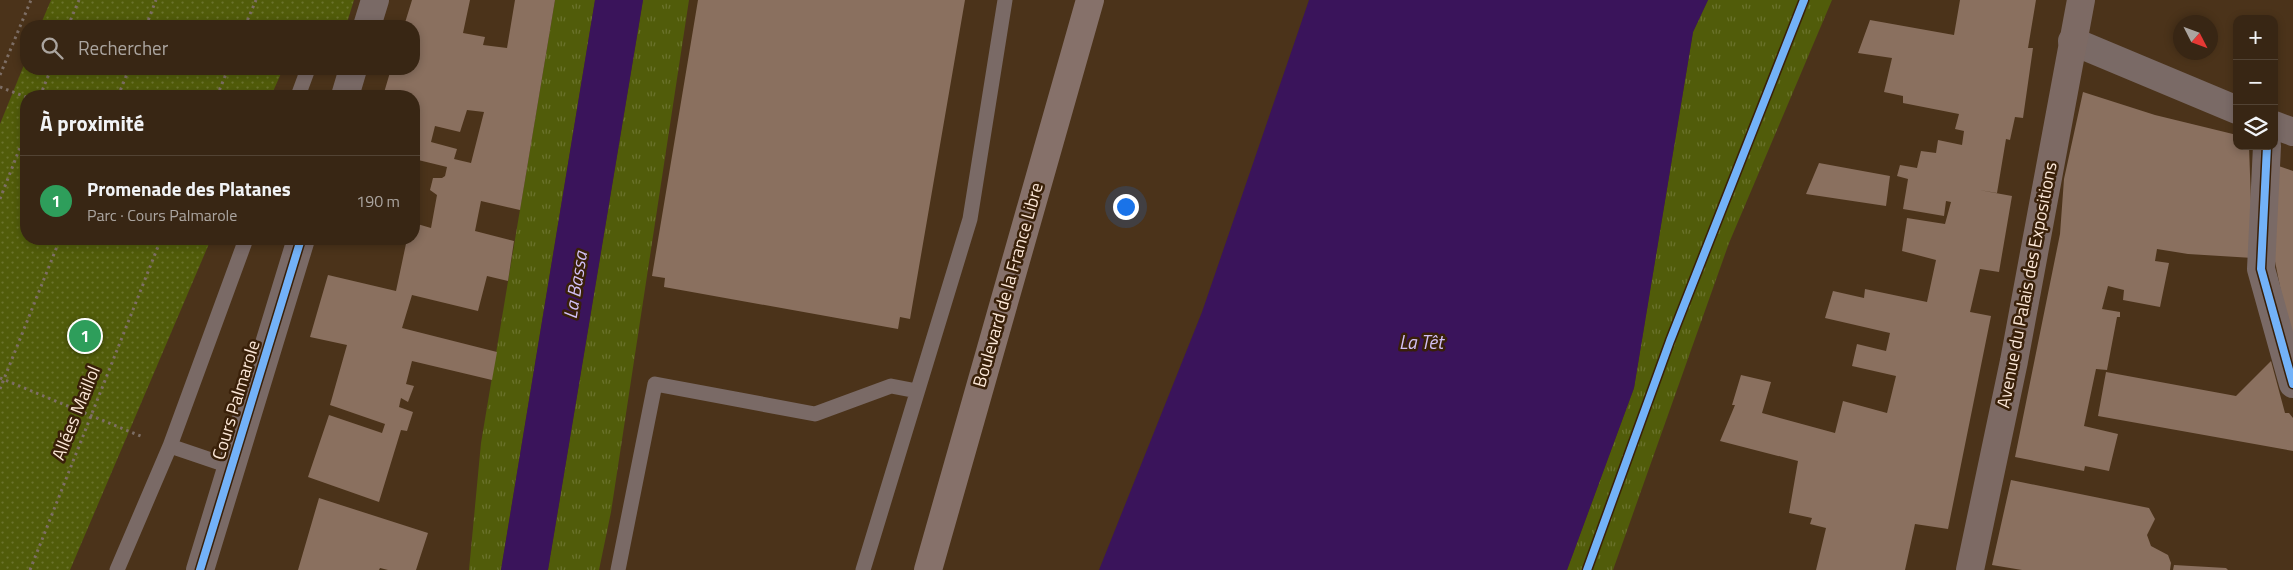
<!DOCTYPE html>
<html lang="fr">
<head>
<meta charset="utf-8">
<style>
	:root { --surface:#382614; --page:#3f2e1d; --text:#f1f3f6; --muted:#aba5a0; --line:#524334; --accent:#1a73e8 }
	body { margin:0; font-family:"Titillium Web",sans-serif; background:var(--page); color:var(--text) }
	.controls { position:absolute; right:15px; top:15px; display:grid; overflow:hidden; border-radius:10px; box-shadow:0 2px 8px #0003 }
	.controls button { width:45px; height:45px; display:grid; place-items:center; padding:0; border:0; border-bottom:1px solid var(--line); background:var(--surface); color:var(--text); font:25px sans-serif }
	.compass { position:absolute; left:2173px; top:15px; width:45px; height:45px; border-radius:50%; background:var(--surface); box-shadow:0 2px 8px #0003; rotate:132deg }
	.you { position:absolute; left:1125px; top:206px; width:18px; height:18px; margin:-12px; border:4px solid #fff; border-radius:50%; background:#1a73e8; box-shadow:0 0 0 8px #1a73e833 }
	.badge { display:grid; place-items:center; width:32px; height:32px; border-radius:50%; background:var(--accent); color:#fff; font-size:16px; font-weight:700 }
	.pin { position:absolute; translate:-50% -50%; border:2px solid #fff; box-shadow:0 1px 5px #0006 }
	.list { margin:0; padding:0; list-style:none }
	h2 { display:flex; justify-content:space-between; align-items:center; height:65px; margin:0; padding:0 20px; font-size:21px }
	h2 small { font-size:16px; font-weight:400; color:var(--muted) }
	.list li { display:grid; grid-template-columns:32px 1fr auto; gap:15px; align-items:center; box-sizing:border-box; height:90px; padding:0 20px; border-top:1px solid var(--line) }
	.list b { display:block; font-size:19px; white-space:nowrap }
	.list p { margin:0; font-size:16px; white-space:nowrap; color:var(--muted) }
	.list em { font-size:16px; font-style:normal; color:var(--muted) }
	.icon { flex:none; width:28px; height:28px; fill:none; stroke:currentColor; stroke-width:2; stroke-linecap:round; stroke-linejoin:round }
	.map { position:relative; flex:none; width:2293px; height:570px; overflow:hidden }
	.search { position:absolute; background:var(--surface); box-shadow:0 2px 8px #0003; left:20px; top:20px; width:400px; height:55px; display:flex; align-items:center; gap:12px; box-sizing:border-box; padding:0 18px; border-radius:20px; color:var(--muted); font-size:19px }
	.panel { position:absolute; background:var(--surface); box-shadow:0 2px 8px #0003; left:20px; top:90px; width:400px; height:155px; border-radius:20px }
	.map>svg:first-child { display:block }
</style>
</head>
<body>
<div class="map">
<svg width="2293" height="570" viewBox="0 0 2293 570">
	<defs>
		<pattern id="grass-tufts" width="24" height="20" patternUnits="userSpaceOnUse" patternTransform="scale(1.25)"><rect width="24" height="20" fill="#515c0a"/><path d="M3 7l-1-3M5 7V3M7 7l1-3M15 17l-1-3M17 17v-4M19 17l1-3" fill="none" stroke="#6b732d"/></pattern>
		<pattern id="park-dots" width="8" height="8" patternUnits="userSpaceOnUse" patternTransform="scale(1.25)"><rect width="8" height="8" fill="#515c0a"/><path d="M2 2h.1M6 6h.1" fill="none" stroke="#6b732d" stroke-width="1.8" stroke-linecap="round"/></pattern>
	</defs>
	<rect width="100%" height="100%" fill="#4b331a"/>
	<!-- grass -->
	<path fill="url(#grass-tufts)" d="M555 0H595L501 570H469L481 443Z
		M643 0H689L611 512 599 570H548Z
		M1708 0H1832L1729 243 1613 570H1567L1634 388 1693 32Z"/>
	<!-- park -->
	<path fill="url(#park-dots)" d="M51 0H354L346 26H319L303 20 301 26H40Z
		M26 60V69H283L271 96H26V239H211L70 570H0V124Z"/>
	<!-- water -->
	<path fill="#3a145b" d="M595 0H643L548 570H501Z
		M1309 0H1708L1693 32 1634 388 1567 570H1099L1202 312Z"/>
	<!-- building -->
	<path fill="#8a705f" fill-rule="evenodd" d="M412 0H470L463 33 485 37 483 45 507 48 515 0H555L520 210 481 201 475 231 514 241 508 281 487 276 478 311 412 295 402 328 497 352 492 380 412 361 406 384 414 386 408 402 401 398 399 407 413 412 407 431 401 430 379 502 308 477 329 415 382 433 385 424 330 405 347 345 310 337 328 275 396 291 407 239H414V223L431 228 437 195 430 190 433 178H442L445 176 447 167 414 159V96H383L391 69H414V26H404ZM467 110 484 112 471 163 454 159 457 149 431 142 435 126 460 132Z
		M698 0H965L910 319 900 317 898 329 664 287 665 278 652 276Z
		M1960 0H2036L2028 48H2033L2023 118 2015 117 2010 140 2006 139 1997 193 1979 190 2012 196 1999 272 1980 269 1970 312 1991 316 1948 529 1915 524 1905 570H1816L1826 528 1810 524 1812 518 1789 513 1798 461 1720 441 1735 405H1732L1741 375 1771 382 1762 413 1835 433 1843 401 1887 413 1896 376 1852 366 1857 344 1886 351 1890 333 1825 318 1833 291 1864 298 1865 289 1927 302 1936 260 1902 251 1907 218 1945 224 1951 202 1946 201 1944 216 1903 209 1908 179 1897 176 1900 165 1917 168 1921 151 1936 153 1938 140 1962 145 1964 131 1955 129 1959 114 1903 103V96L1884 92 1892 58 1858 53 1870 20 1954 35Z
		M2083 92 2155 115 2237 135V146H2249L2253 258 2188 254 2157 249 2155 261 2169 263 2160 307 2123 300 2124 290 2108 286 2102 309 2120 312V317H2117L2107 370 2096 369 2084 426 2118 434 2109 471 2085 466 2084 471 2015 457 2060 234 2064 179Z
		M1819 163 1890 176 1886 206 1806 194Z
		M2273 164 2293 171V352L2269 231Z
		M2271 361 2285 413H2289L2293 418V451L2098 416 2106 372 2236 396Z
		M2011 480 2149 508 2155 519 2147 535 2151 546 2168 555 2171 563 2170 570H2022L1992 565Z
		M319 498 428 533 416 570H388L380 568 379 570H298Z
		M2174 565 2226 568 2228 570H2173Z"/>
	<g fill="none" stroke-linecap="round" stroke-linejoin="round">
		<!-- path -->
		<path stroke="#7d6e65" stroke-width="3" stroke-dasharray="2.5 4" stroke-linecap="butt" d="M68 26 79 0
			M146 26 156 0
			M245 26 256 0
			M0 75 31 0
			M0 87 26 97
			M40 96 51 69
			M118 96 129 69
			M217 96 228 69
			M0 199 26 132
			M0 378 143 437
			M0 389 60 239
			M30 570 161 239"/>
		<!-- lane -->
		<path stroke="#7a6a66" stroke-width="15" d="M298 96 308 69
			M170 446 232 467
			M117 570 170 446 246 239
			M618 570 655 384 815 414 891 386 917 391
			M863 570 970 219 1005 0"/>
		<!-- street -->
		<path stroke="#7a6a66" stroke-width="28" d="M367 26 375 0
			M2072 41 2237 110
			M345 96 353 69
			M2274 125 2293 132
			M2267 146 2261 269 2293 384
			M200 570 301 239"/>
		<!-- secondary -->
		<path stroke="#7d6a64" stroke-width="28" d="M1970 570 2014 361 2081 0"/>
		<!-- primary -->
		<path stroke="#86716a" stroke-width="28" d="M928 570 1090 0"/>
		<defs>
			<path id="cycleway" d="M2267 146 2261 269 2293 384
				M200 570 301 239
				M1587 570 1670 341 1804 0"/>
		</defs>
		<!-- cycleway casing -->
		<use href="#cycleway" stroke="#392009" stroke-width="11"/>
		<!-- cycleway -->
		<use href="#cycleway" stroke="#73b2f8" stroke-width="8"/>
	</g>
	<g text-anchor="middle" stroke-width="5" stroke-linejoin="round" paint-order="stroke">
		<!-- street labels -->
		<g font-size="18" fill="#fde8d8" stroke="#392009">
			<text transform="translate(1008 285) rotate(-74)" y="6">Boulevard de la France Libre</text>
			<text transform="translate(2027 285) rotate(-79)" y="6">Avenue du Palais des Expositions</text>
			<text transform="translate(236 400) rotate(-73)" y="6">Cours Palmarole</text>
			<text transform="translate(76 413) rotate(-68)" y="6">Allées Maillol</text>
		</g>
		<!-- water labels -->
		<g font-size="19" font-style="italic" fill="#d1bff5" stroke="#392009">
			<text transform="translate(575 285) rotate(-81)" y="7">La Bassa</text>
			<text x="1421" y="349">La Têt</text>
		</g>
	</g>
</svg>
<div class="controls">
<button>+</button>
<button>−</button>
<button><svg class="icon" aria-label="layers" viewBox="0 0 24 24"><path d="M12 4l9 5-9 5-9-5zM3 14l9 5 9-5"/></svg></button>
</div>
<svg class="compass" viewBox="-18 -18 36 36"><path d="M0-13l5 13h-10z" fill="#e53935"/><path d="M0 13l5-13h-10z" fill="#aba5a0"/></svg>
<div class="you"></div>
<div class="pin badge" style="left:85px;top:336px;background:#2e9e5b">1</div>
<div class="search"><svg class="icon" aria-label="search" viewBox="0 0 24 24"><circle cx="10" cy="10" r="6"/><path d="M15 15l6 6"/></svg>Rechercher</div>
<section class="panel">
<h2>À proximité<small></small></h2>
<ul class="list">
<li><span class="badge" style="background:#2e9e5b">1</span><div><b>Promenade des Platanes</b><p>Parc · Cours Palmarole</p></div><em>190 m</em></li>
</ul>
</section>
</div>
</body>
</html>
